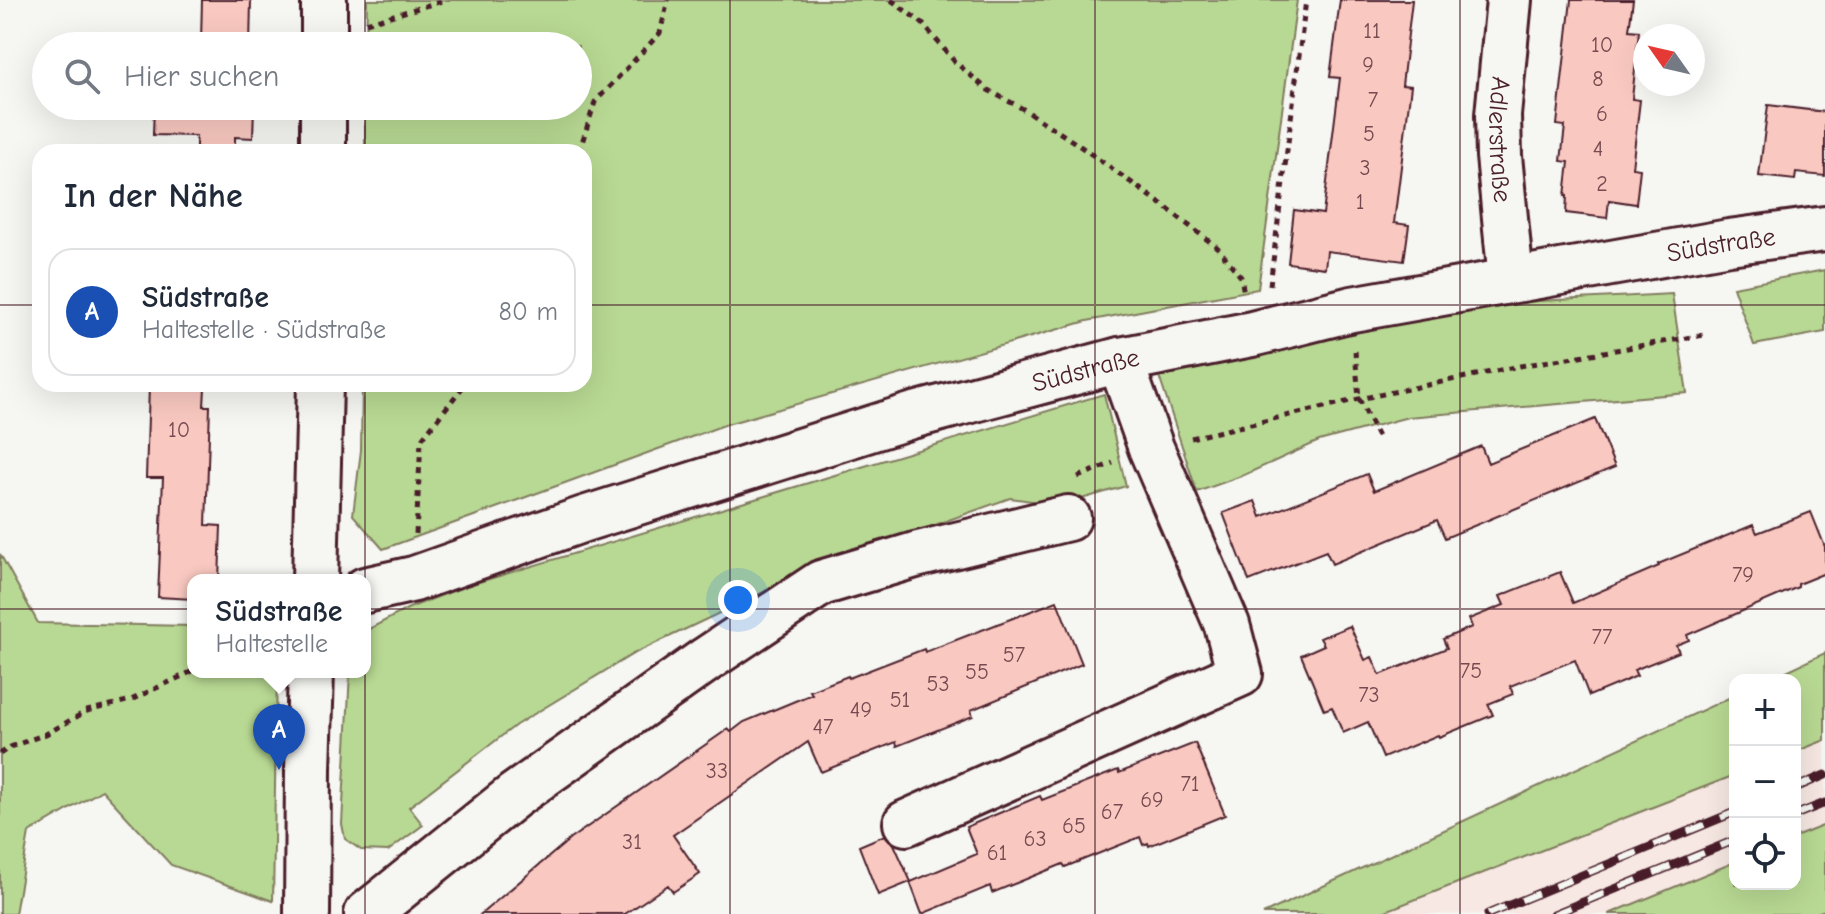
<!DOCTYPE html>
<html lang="de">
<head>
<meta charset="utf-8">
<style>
	:root { --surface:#fff; --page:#f2f2f3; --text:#1f2937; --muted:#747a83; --line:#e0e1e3; --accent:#4a1f2b }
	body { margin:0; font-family:"Comic Neue",sans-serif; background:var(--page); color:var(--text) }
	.controls { position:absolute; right:24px; bottom:24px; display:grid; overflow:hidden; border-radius:16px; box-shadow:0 8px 32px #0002 }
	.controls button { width:72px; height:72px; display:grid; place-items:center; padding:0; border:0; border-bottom:2px solid var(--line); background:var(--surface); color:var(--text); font:40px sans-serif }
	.compass { position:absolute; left:1633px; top:24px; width:72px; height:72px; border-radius:50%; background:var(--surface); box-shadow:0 8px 32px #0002; rotate:304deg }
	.you { position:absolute; left:738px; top:600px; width:28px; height:28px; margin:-20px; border:6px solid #fff; border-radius:50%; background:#1a73e8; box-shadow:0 0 0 12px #1a73e833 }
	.badge { display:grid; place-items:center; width:52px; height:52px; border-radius:50%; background:var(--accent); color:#fff; font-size:26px; font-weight:700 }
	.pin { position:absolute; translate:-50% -66px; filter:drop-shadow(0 2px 4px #0008) }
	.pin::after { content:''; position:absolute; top:42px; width:28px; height:24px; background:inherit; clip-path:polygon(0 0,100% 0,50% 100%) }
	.popup { position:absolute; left:187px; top:574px; width:184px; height:104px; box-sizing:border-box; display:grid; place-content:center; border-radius:16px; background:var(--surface); filter:drop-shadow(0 2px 6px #0005); font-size:26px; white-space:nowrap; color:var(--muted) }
	.popup b { font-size:30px; color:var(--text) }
	.popup::after { content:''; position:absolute; left:50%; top:100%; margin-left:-16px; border:16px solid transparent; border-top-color:var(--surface) }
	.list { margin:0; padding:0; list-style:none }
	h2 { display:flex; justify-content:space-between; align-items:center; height:104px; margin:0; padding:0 32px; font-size:34px }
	h2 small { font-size:26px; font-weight:400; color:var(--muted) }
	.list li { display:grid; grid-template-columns:52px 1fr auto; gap:24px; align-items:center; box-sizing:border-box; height:128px; margin:0 16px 16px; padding:0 16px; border:2px solid var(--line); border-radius:24px }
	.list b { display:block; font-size:30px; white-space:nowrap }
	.list p { margin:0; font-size:26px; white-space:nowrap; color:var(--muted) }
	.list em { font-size:26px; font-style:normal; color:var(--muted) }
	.icon { flex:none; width:44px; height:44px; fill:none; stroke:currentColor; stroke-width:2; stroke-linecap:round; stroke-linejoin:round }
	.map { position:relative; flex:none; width:1825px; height:914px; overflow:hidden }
	.search { position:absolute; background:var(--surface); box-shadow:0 8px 32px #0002; left:32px; top:32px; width:560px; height:88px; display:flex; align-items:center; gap:20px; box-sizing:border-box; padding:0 28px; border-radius:44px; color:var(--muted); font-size:30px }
	.panel { position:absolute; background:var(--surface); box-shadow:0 8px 32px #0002; left:32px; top:144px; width:560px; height:248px; border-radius:24px }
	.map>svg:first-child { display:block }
</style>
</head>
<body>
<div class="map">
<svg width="1825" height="914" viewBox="0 0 1825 914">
	<rect width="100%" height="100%" fill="#f6f6f2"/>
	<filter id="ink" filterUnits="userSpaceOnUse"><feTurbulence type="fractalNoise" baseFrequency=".0125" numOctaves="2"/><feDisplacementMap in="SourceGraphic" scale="16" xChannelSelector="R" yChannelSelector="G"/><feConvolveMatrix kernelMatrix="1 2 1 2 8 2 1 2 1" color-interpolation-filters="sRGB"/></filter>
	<g filter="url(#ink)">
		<!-- built -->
		<path fill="#f7e8e3" d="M1825 740V914H1378L1735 775V884H1795V752Z"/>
		<!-- green -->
		<path fill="#b8d993" stroke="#817c5f" stroke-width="2" d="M367 0H1297L1258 289 1087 321 727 424 383 549 353 515 361 450 362 384H584V152H365V106H578V46H366Z
			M1825 270V332L1754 345 1733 287Z
			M1672 294 1687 393 1408 417 1319 441 1244 475 1197 492 1158 373 1503 303Z
			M1104 394 1126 486 1061 505 1010 498 812 569 633 654 516 725 409 807 423 825 388 851 361 850 345 839 342 824 350 672H365V631L409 608 466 586Z
			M0 554 38 623 193 626V672H277L273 901 171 865 102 790 29 833 15 914H0Z
			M1825 653V740L1795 752V680H1767Z
			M1735 695V775L1378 914H1263Z
			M1825 825V910L1814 914H1609L1735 862V884H1795V837Z"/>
		<!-- building -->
		<path fill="#f9c9c1" stroke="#4a1f2b" stroke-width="2" d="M202 0H251L250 46 201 41Z
			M1340 0H1412L1402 85 1411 86 1394 223 1409 225 1404 261 1327 251 1325 268 1288 263 1294 210 1323 214 1340 78 1330 77Z
			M1571 0H1633L1629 30 1639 31 1632 99 1640 100 1632 168 1640 169 1636 204 1609 200 1607 218 1566 213 1567 196H1565L1569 162 1561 161 1565 126 1557 125Z
			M1768 105 1825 112V176L1796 173 1795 180 1759 176Z
			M154 106H254L253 138 235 137V152H196V136L153 135Z
			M149 386 205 388 204 406H210L206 525 221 526 219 580H193V599L158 597 163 478H146Z
			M1595 419 1615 467 1445 538 1437 520 1332 564 1326 551 1249 581 1223 513 1255 501 1261 517 1367 474 1374 491 1481 446 1488 463Z
			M1811 512 1825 547V573L1798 584V587L1687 635 1689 640 1676 645 1679 652 1634 670 1637 676 1589 696 1575 660 1510 686 1513 694 1488 704 1493 715 1439 737 1438 735 1383 758 1368 722 1343 733 1332 707 1324 710 1301 655 1324 645 1320 638 1350 626 1365 660 1372 657 1380 675 1447 648 1443 639 1472 627 1469 619 1504 605 1500 596 1560 572 1573 603 1659 566 1658 564 1753 525 1757 533Z
			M1057 601 1082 664 971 710 973 716 897 746 896 742 821 772 808 742 673 835 700 874 673 892 668 885 625 914H481L570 839 728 729 731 732 744 722 812 694 810 691 848 676 849 678 924 649 925 652Z
			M1195 743 1225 815 1149 846 1148 843 1143 845 1140 837 1065 867 1063 864 992 893 990 886 922 914 910 882 878 895 859 846 885 835 894 844 911 882 977 854 966 827 1040 796 1042 800 1118 770 1119 773Z"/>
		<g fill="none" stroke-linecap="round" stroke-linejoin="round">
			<defs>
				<g id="minor">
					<path id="s1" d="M1509 0 1498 115 1499 156 1511 280"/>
					<path d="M324 46V0"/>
					<path d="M323 152V106"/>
					<path d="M315 580 320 384"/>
					<path id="s2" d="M365 590 414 579 584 519 911 416 1120 360 1252 334 1352 309 1729 242 1825 229"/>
					<path d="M906 823 1240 674 1227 625 1151 448 1120 360"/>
					<path d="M307 914 308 769 311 672"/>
					<path d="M367 914 515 795 707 659 821 583 915 555 1068 518"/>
				</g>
			</defs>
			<!-- minor casing -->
			<use href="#minor" stroke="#4a1f2b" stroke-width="50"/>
			<!-- path -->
			<path stroke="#4a1f2b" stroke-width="5" stroke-dasharray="6 6" stroke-linecap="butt" d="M891 0 922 23 955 62 988 90 1025 110 1077 144 1160 203 1218 248 1241 277 1244 294
				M366 23 446 0
				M579 152 595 102 660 33 668 0
				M1270 285 1306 0
				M1355 351 1359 399 1380 441
				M1191 438 1359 399 1520 366 1704 335
				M1078 477 1113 463
				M416 534 421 440 465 384
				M0 754 10 747 46 734 87 711 131 700 193 671"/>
			<!-- minor -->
			<use href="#minor" stroke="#f6f6f2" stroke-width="44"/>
			<defs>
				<path id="rail" d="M1795 788 1825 775
					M1795 815 1825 803
					M1488 914 1735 812
					M1554 914 1735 840"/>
			</defs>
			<!-- rail casing -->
			<use href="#rail" stroke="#4a1f2b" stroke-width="9"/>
			<!-- rail -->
			<use href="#rail" stroke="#f6f6f2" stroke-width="6" stroke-dasharray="18" stroke-linecap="butt"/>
		</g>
	</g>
	<!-- grid -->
	<path fill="none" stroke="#4a1f2b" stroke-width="2" stroke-opacity="0.55" d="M365 0V46M730 0V914M1095 0V914M1460 0V914M365 106V152M0 305H40M584 305H1825M365 384V914M0 609H1825"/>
	<g text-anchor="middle" stroke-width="6" stroke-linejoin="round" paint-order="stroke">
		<!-- number labels -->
		<g font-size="22" fill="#764a50">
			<text x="1372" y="38">11</text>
			<text x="1602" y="52">10</text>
			<text x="1368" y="72">9</text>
			<text x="1598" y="86">8</text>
			<text x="1373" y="107">7</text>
			<text x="1602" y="121">6</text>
			<text x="1369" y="141">5</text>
			<text x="1598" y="156">4</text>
			<text x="1365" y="175">3</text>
			<text x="1602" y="191">2</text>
			<text x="1360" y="209">1</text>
			<text x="179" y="437">10</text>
			<text x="1743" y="582">79</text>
			<text x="1602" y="644">77</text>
			<text x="1014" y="662">57</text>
			<text x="1471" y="678">75</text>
			<text x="977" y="679">55</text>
			<text x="938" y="691">53</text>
			<text x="1369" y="702">73</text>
			<text x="900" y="707">51</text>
			<text x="861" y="717">49</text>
			<text x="823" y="734">47</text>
			<text x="717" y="778">33</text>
			<text x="1190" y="791">71</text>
			<text x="1152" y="807">69</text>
			<text x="1112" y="819">67</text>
			<text x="1074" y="833">65</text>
			<text x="1035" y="846">63</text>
			<text x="632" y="849">31</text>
			<text x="997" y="860">61</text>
		</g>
		<!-- street labels -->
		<g font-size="26" fill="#4a1f2b" stroke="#f6f6f2">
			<text dy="9" stroke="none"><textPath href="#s1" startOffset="140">Adlerstraße</textPath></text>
			<text dy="9" stroke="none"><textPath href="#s2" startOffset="1402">Südstraße</textPath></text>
			<text dy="9" stroke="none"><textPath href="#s2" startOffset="754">Südstraße</textPath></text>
		</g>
	</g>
</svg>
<div class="controls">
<button>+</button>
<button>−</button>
<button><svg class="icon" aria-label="locate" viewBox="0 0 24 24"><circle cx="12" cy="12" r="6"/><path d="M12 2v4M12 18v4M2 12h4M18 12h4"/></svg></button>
</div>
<svg class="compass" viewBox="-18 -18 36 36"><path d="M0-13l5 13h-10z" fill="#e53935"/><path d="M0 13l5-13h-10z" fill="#747a83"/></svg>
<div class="you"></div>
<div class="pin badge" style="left:279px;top:770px;background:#1a4fb4">A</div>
<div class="popup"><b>Südstraße</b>Haltestelle</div>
<div class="search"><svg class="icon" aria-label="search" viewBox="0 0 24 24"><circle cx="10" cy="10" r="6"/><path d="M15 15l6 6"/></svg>Hier suchen</div>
<section class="panel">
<h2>In der Nähe<small></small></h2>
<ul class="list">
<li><span class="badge" style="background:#1a4fb4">A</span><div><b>Südstraße</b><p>Haltestelle · Südstraße</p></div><em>80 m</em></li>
</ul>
</section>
</div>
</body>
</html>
